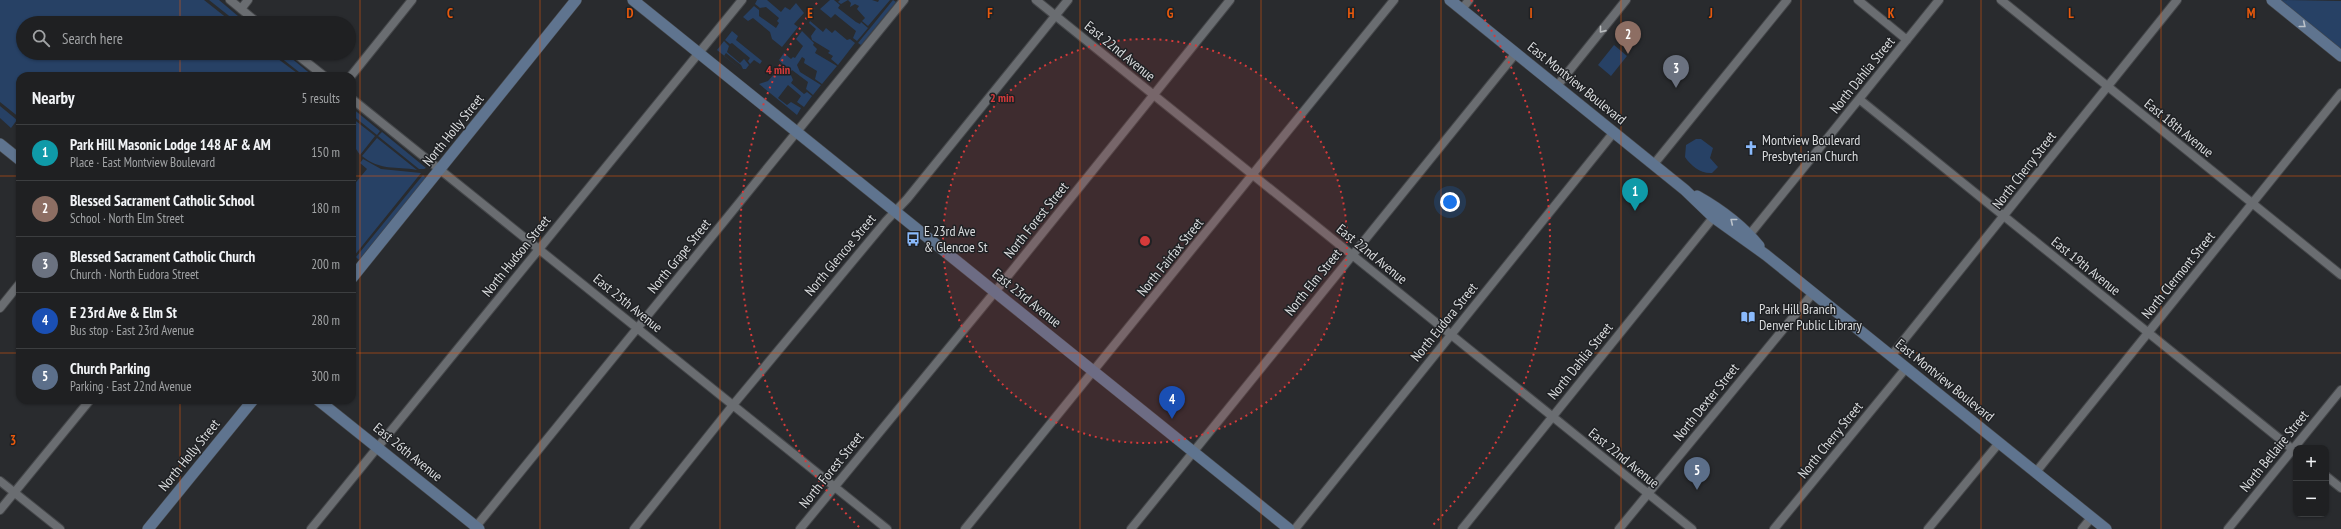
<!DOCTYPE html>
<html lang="en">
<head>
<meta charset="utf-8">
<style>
	:root { --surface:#1f2022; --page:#2c2d2f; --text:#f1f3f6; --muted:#a1a3a5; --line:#3c3e40; --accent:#2563eb }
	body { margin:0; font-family:"PT Sans Narrow",sans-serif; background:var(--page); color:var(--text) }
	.controls { position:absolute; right:12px; bottom:12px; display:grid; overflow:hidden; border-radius:8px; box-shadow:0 1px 3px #0004 }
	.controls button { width:36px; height:36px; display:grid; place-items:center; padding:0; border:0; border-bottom:1px solid var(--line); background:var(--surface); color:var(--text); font:20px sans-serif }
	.you { position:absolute; left:1450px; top:202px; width:14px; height:14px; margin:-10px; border:3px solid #fff; border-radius:50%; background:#1a73e8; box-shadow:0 0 0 6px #1a73e833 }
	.badge { display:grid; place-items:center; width:26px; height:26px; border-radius:50%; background:var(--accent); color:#fff; font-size:13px; font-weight:700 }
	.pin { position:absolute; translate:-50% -33px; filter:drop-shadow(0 1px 2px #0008) }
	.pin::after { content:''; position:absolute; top:21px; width:14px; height:12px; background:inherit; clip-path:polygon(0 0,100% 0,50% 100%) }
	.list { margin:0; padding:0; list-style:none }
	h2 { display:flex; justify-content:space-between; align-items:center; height:52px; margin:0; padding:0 16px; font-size:17px }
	h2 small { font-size:13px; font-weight:400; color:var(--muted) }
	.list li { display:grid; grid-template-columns:26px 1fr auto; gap:12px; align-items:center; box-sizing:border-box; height:56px; padding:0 16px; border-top:1px solid var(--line) }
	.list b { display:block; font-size:15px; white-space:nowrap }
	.list p { margin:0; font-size:13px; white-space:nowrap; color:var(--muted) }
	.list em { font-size:13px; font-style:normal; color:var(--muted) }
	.icon { flex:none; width:22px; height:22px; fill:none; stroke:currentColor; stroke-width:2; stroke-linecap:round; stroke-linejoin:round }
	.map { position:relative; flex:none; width:2341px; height:529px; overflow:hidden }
	.search { position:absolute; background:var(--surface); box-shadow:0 1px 3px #0004; left:16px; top:16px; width:340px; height:44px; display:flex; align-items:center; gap:10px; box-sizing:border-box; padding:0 14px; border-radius:22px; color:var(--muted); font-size:15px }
	.panel { position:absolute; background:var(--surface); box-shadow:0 1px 3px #0004; left:16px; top:72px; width:340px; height:332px; border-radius:12px }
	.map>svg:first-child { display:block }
</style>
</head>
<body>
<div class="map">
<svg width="2341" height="529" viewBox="0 0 2341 529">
	<rect width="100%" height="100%" fill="#292b2e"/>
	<!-- green -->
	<path fill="#274165" d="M0 0H204L233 23H23V53H270L301 76H20V118L0 102Z
		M209 0H219L245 22 238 23Z
		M757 0H767L781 12 785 7 790 10 796 3 804 13 794 24 798 27 782 47 772 39 770 32 753 18 748 21 743 17 754 6 759 10V16L776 28 779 23 777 21 779 18 766 7 760 8 755 4Z
		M830 0H834L840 5 838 8 856 22 860 24 861 22 868 28 857 41 853 38 856 31 835 14 831 18 820 9Z
		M840 0H872L878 2 879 0H890L868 26 862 21 865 18 857 9 859 6 855 4 850 7 851 3 848 0 841 4 838 2Z
		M893 0 896 2 861 45 858 43Z
		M2280 0 2341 1V50Z
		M810 21 823 32 826 28 832 33 835 30 847 40 850 39 855 43 838 65 831 59 833 56 828 53 830 51 812 40 811 36 816 29 809 23Z
		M732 31 738 36 736 40 762 61 760 64 754 60 750 64 748 61 750 58 732 43 730 44 725 40Z
		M802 31 814 43 813 45 817 49 815 53 837 66 822 84 815 79 817 71 804 63 805 59 802 57 797 65 800 72 821 85 813 95 806 89 808 82 792 70 790 73 793 80 791 83 804 94 807 92 812 96 804 107 797 102 801 96 788 85 778 98 787 105 791 102 801 108 797 115 759 84 768 81 776 72 782 74 787 69 779 60 784 53 791 59 793 57 795 58 803 46 796 39Z
		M724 41 729 46 727 52 740 63 744 59 749 65 746 69H743L741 65 726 53 724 56 744 72 717 50Z
		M1614 45 1627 56 1611 76 1598 65Z
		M275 53H285L313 76H304Z
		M0 106 17 120 11 128 0 118Z
		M352 108 380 131 377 135 352 115Z
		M352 118 375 136 360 155 352 143Z
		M382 132 426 168 424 169H419L378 136Z
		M377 138 417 170C396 166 380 171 362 156Z
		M1696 139H1701L1713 148 1710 158 1718 167 1712 173C1701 174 1691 166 1685 157L1686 145Z
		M363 159 381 169 421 173 354 256 352 254V187L367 169 360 163Z
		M423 175 426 178 359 260 356 257Z"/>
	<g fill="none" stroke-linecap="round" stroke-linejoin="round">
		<defs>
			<path id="street" d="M230 0 258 23
				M1036 0 1692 529
				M1858 0 1907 40
				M2001 0 2341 275
				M241 9 248 0
				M1462 9 1469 0
				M295 53 324 76
				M351 76 412 0
				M1557 86 1626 0
				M352 99 887 529
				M1859 99 2296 452
				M1654 164 1787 0
				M1746 239 1939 0
				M0 308 20 283
				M1891 356 2177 0
				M2036 472 2341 93
				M2326 476 2341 488
				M0 481 60 529
				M0 510 90 400
				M311 529 742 0
				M474 529 904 0
				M634 529 733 405 886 221 907 199 1068 0
				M800 529 1003 282 1230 0
				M965 529 1394 0
				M1131 529 1516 53
				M1295 529 1614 132
				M1462 529 1716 214
				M1619 529 1813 293
				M1774 529 1906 368
				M1928 529 1999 443
				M2082 529 2091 518
				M2228 529 2341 390"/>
			<path id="secondary" d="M633 0 1289 529
				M1450 0 1685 190 1713 217 1766 255 2106 529
				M2272 0 2341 56
				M0 144 20 160
				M1697 196C1720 209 1742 225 1759 246
				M352 278 576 0
				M318 400 479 529
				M148 529 253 400"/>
		</defs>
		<!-- street casing -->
		<use href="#street" stroke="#45474a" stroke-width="10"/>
		<!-- secondary casing -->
		<use href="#secondary" stroke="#45474a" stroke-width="12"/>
		<!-- street -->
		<use href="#street" stroke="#6a6d71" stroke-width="8"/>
		<!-- secondary -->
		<use href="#secondary" stroke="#5f748f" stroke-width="11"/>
	</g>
	<!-- one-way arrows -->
	<defs><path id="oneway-chevron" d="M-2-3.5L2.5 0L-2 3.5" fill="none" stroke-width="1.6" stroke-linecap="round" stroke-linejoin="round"/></defs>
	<g stroke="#bbc2ca">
		<use href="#oneway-chevron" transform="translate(2303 25) rotate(39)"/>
		<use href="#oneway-chevron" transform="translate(1733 221) rotate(-141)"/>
	</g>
	<use stroke="#b8bbbd" href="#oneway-chevron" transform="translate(1602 30) rotate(129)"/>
	<!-- grid -->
	<path fill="none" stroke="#e8590c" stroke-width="1" stroke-opacity="0.55" d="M180 0V23M360 0V529M540 0V529M720 0V529M900 0V529M1080 0V529M1261 0V529M1441 0V529M1621 0V529M1801 0V529M1981 0V529M2161 0V529M180 53V76M0 176H20M352 176H2341M0 353H20M352 353H2341M180 400V529"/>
	<!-- distance rings -->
	<circle cx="1145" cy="241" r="202" fill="#d63a3a" fill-opacity=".12"/>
	<g fill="none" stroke="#d63a3a" stroke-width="2" stroke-dasharray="2 4">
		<circle cx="1145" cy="241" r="202"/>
		<path d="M859 527A405 405 0 0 1 819 0M1471 0A405 405 0 0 1 1431 527"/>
	</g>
	<!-- icons -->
	<defs>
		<symbol id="church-bare" viewBox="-9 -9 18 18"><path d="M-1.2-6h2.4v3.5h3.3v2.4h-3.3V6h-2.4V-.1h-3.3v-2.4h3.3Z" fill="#8abafc" stroke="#1f2124" stroke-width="2.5" paint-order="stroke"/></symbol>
		<symbol id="bus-bare" viewBox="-9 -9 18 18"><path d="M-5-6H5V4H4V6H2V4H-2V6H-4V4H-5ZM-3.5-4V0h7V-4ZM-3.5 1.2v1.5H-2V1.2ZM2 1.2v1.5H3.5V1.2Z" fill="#8abafc" stroke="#1f2124" stroke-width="2.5" paint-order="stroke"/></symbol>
		<symbol id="library-bare" viewBox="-9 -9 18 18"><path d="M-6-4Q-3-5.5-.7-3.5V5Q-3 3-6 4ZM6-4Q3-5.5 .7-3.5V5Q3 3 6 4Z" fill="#8abafc" stroke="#1f2124" stroke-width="2.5" paint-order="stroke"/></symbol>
	</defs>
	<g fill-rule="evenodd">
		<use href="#church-bare" x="1741" y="138" width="20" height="20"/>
		<use href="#bus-bare" x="903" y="229" width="20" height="20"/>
		<use href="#library-bare" x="1738" y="307" width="20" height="20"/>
	</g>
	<g text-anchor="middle" stroke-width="3" stroke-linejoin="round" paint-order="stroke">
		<!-- street labels -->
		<g font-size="14" fill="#dadcde" stroke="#1f2124">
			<text transform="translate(1120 51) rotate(39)" y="5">East 22nd Avenue</text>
			<text transform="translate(1862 75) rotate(-51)" y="5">North Dahlia Street</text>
			<text transform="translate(1577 83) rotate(39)" y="5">East Montview Boulevard</text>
			<text transform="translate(2179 128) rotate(39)" y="5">East 18th Avenue</text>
			<text transform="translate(453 130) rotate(-51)" y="5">North Holly Street</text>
			<text transform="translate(2024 170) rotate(-52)" y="5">North Cherry Street</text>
			<text transform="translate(1036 220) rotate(-51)" y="5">North Forest Street</text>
			<text transform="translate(1372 254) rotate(39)" y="5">East 22nd Avenue</text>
			<text transform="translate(840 255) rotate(-50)" y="5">North Glencoe Street</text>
			<text transform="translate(516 256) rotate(-51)" y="5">North Hudson Street</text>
			<text transform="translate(679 256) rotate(-51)" y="5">North Grape Street</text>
			<text transform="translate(1170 257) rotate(-51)" y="5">North Fairfax Street</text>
			<text transform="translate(2086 266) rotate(39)" y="5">East 19th Avenue</text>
			<text transform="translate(2178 275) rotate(-51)" y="5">North Clermont Street</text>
			<text transform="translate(1313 282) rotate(-51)" y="5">North Elm Street</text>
			<text transform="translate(1027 298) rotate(39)" y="5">East 23rd Avenue</text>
			<text transform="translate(628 303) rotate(39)" y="5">East 25th Avenue</text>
			<text transform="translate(1444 322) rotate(-51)" y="5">North Eudora Street</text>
			<text transform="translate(1580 361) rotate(-51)" y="5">North Dahlia Street</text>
			<text transform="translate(1945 380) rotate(39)" y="5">East Montview Boulevard</text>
			<text transform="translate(1706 402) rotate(-51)" y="5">North Dexter Street</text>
			<text transform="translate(1830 440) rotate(-51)" y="5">North Cherry Street</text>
			<text transform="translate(2274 451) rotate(-51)" y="5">North Bellaire Street</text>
			<text transform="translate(408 452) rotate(39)" y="5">East 26th Avenue</text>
			<text transform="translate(189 455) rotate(-51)" y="5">North Holly Street</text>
			<text transform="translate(1624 458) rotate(39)" y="5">East 22nd Avenue</text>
			<text transform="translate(831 470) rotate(-51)" y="5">North Forest Street</text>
		</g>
		<!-- poi labels -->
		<g font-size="14" fill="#dadcde" stroke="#1f2124" text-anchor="start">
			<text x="1762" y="145">Montview Boulevard<tspan x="1762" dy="16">Presbyterian Church</tspan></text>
			<text x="924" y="236">E 23rd Ave<tspan x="924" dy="16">&amp; Glencoe St</tspan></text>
			<text x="1759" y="314">Park Hill Branch<tspan x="1759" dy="16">Denver Public Library</tspan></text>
		</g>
	</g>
	<g font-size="13" text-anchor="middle" font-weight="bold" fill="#e8590c" stroke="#1f2124" stroke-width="3" stroke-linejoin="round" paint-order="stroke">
		<text x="450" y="18">C</text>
		<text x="630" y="18">D</text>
		<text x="810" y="18">E</text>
		<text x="990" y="18">F</text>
		<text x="1170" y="18">G</text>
		<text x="1351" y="18">H</text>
		<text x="1531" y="18">I</text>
		<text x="1711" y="18">J</text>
		<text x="1891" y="18">K</text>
		<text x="2071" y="18">L</text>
		<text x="2251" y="18">M</text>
		<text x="13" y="445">3</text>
	</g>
	<circle cx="1145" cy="241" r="6" fill="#d63a3a" stroke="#1f2124" stroke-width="2"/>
	<g font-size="12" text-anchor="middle" font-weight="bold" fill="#d63a3a" stroke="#1f2124" stroke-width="3" stroke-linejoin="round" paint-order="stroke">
		<text x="778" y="74">4 min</text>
		<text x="1002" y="102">2 min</text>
	</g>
</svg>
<div class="controls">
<button>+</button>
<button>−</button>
</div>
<div class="you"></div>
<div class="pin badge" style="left:1635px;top:211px;background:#0f9aa8">1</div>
<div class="pin badge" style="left:1628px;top:54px;background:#8d6e63">2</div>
<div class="pin badge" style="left:1676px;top:88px;background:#6b7280">3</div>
<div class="pin badge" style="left:1172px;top:419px;background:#1a4fb4">4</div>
<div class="pin badge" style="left:1697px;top:490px;background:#5c6f8a">5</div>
<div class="search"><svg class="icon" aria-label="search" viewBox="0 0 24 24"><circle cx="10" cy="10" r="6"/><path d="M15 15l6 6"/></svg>Search here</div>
<section class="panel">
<h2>Nearby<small>5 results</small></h2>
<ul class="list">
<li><span class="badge" style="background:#0f9aa8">1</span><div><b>Park Hill Masonic Lodge 148 AF &amp; AM</b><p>Place · East Montview Boulevard</p></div><em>150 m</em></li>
<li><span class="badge" style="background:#8d6e63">2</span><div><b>Blessed Sacrament Catholic School</b><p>School · North Elm Street</p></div><em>180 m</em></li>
<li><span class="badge" style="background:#6b7280">3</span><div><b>Blessed Sacrament Catholic Church</b><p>Church · North Eudora Street</p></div><em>200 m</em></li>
<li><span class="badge" style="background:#1a4fb4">4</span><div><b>E 23rd Ave &amp; Elm St</b><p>Bus stop · East 23rd Avenue</p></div><em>280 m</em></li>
<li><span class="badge" style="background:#5c6f8a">5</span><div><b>Church Parking</b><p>Parking · East 22nd Avenue</p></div><em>300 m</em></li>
</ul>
</section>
</div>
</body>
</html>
